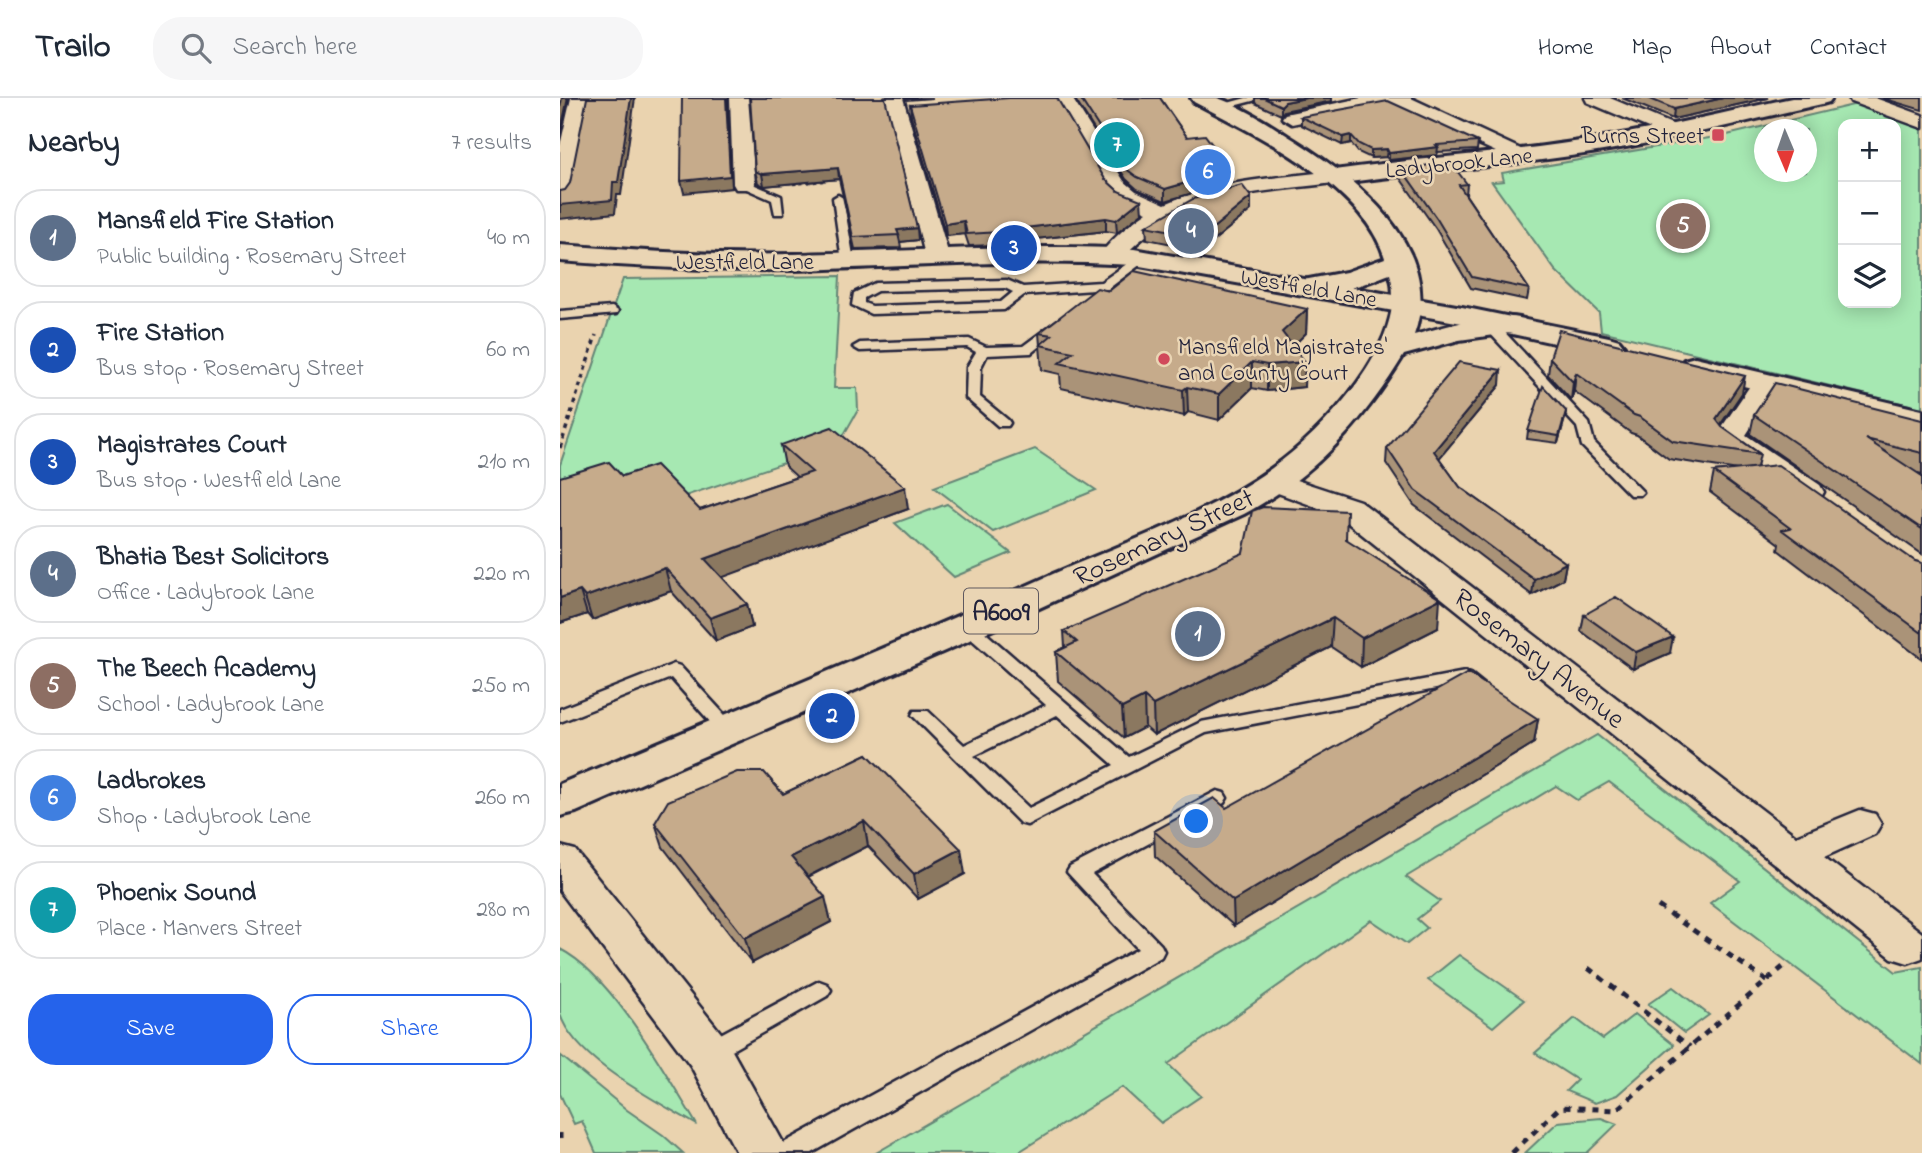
<!DOCTYPE html>
<html lang="en">
<head>
<meta charset="utf-8">
<style>
	:root { --surface:#fff; --page:#f6f6f7; --text:#1f2937; --muted:#747a83; --line:#e0e1e3; --accent:#2563eb }
	body { margin:0; font-family:"Indie Flower",sans-serif; background:var(--page); color:var(--text) }
	.controls { position:absolute; right:21px; top:21px; display:grid; overflow:hidden; border-radius:14px; box-shadow:0 4px 18px #0003 }
	.controls button { width:63px; height:63px; display:grid; place-items:center; padding:0; border:0; border-bottom:2px solid var(--line); background:var(--surface); color:var(--text); font:35px sans-serif }
	.compass { position:absolute; left:1194px; top:21px; width:63px; height:63px; border-radius:50%; background:var(--surface); box-shadow:0 4px 18px #0003; rotate:178deg }
	.you { position:absolute; left:637px; top:724px; width:24px; height:24px; margin:-18px; border:5px solid #fff; border-radius:50%; background:#1a73e8; box-shadow:0 0 0 10px #1a73e833 }
	.badge { display:grid; place-items:center; width:46px; height:46px; border-radius:50%; background:var(--accent); color:#fff; font-size:23px; font-weight:700 }
	.pin { position:absolute; translate:-50% -50%; border:4px solid #fff; box-shadow:0 2px 7px #0006 }
	.list { margin:0; padding:0; list-style:none }
	h2 { display:flex; justify-content:space-between; align-items:center; height:91px; margin:0; padding:0 28px; font-size:30px }
	h2 small { font-size:23px; font-weight:400; color:var(--muted) }
	.list li { display:grid; grid-template-columns:46px 1fr auto; gap:21px; align-items:center; box-sizing:border-box; height:98px; margin:0 14px 14px; padding:0 14px; border:2px solid var(--line); border-radius:28px }
	.list b { display:block; font-size:26px; white-space:nowrap }
	.list p { margin:0; font-size:23px; white-space:nowrap; color:var(--muted) }
	.list em { font-size:23px; font-style:normal; color:var(--muted) }
	.actions { display:flex; gap:14px; padding:21px 28px }
	.actions a { flex:1; padding:16px 0; border:2px solid var(--accent); border-radius:28px; text-align:center; font-size:24px; color:var(--accent) }
	.actions .main { background:var(--accent); color:#fff }
	.icon { flex:none; width:38px; height:38px; fill:none; stroke:currentColor; stroke-width:2; stroke-linecap:round; stroke-linejoin:round }
	.map { position:relative; flex:none; width:1362px; height:1055px; overflow:hidden }
	header { display:flex; align-items:center; gap:42px; box-sizing:border-box; height:98px; padding:0 35px; background:var(--surface); border-bottom:2px solid var(--line) }
	header strong { font-size:33px }
	nav { display:flex; gap:38px; margin-inline-start:auto; font-size:24px }
	.search { width:490px; height:63px; background:var(--page); display:flex; align-items:center; gap:18px; box-sizing:border-box; padding:0 24px; border-radius:28px; color:var(--muted); font-size:26px }
	main { display:flex }
	aside { flex:1; background:var(--surface) }
	.map>svg:first-child { display:block }
</style>
</head>
<body>
<header>
<strong>Trailo</strong>
<div class="search"><svg class="icon" aria-label="search" viewBox="0 0 24 24"><circle cx="10" cy="10" r="6"/><path d="M15 15l6 6"/></svg>Search here</div>
<nav><a>Home</a><a>Map</a><a>About</a><a>Contact</a></nav>
</header>
<main>
<aside>
<h2>Nearby<small>7 results</small></h2>
<ul class="list">
<li><span class="badge" style="background:#5c6f8a">1</span><div><b>Mansfield Fire Station</b><p>Public building · Rosemary Street</p></div><em>40 m</em></li>
<li><span class="badge" style="background:#1a4fb4">2</span><div><b>Fire Station</b><p>Bus stop · Rosemary Street</p></div><em>60 m</em></li>
<li><span class="badge" style="background:#1a4fb4">3</span><div><b>Magistrates Court</b><p>Bus stop · Westfield Lane</p></div><em>210 m</em></li>
<li><span class="badge" style="background:#5c6f8a">4</span><div><b>Bhatia Best Solicitors</b><p>Office · Ladybrook Lane</p></div><em>220 m</em></li>
<li><span class="badge" style="background:#8d6e63">5</span><div><b>The Beech Academy</b><p>School · Ladybrook Lane</p></div><em>250 m</em></li>
<li><span class="badge" style="background:#3f7fe0">6</span><div><b>Ladbrokes</b><p>Shop · Ladybrook Lane</p></div><em>260 m</em></li>
<li><span class="badge" style="background:#0f9aa8">7</span><div><b>Phoenix Sound</b><p>Place · Manvers Street</p></div><em>280 m</em></li>
</ul>
<div class="actions"><a class="main">Save</a><a>Share</a></div>
</aside>
<div class="map">
<svg width="1362" height="1055" viewBox="0 0 1362 1055">
	<rect width="100%" height="100%" fill="#ead3af"/>
	<filter id="ink" filterUnits="userSpaceOnUse"><feTurbulence type="fractalNoise" baseFrequency=".0143" numOctaves="2"/><feDisplacementMap in="SourceGraphic" scale="14" xChannelSelector="R" yChannelSelector="G"/><feConvolveMatrix kernelMatrix="1 2 1 2 8 2 1 2 1" color-interpolation-filters="sRGB"/></filter>
	<g filter="url(#ink)">
		<!-- green -->
		<path fill="#a6e8b2" stroke="#648576" stroke-width="2" fill-rule="evenodd" d="M1297 6 1362 30V310L1041 233 1039 215 995 172 932 84 944 83 942 75 1167 37ZM1283 26H1336V205H1283ZM1204 32H1246V74H1204Z
			M280 178 274 290H297L298 312 278 347 80 413 0 403V367L63 181Z
			M475 351 536 392 433 434 374 389Z
			M387 406 451 455 394 479 335 425Z
			M1037 637 1336 874 1362 869V966L1150 805 1180 783 1049 684 1017 702 996 688 846 779 880 803 857 821 867 830 847 846 811 822 608 966 641 998 601 1025 562 989 457 1055H316Z
			M0 851C52 877 106 976 137 1027 97 1003 14 962 0 916 0 901 0 868 0 851Z
			M899 857 964 902 933 929 868 882Z
			M1113 889 1149 917 1124 935 1088 906Z
			M1075 916 1114 947 1057 997 1035 1005 1006 993 1017 982 975 955 1015 920 1043 941Z
			M0 957 67 1012 103 1037 123 1055H36L22 1023 14 1026 0 996Z
			M1041 1020 1057 1026 1027 1055H965L998 1024Z"/>
		<g fill="none" stroke-linecap="round" stroke-linejoin="round">
			<defs>
				<path id="service" d="M686 0H704L658 12 653 9Z
					M180 84H188L221 98 223 116H215L212 102 180 88Z
					M278 97 283 100 294 163 288 167 282 163 273 100Z
					M581 156 585 157V163L548 191 464 197 444 212 311 216 292 207 294 195 315 185 447 182 463 189 541 184ZM445 190 453 194 441 204 312 208 304 205V200L317 193Z
					M52 209 58 213 56 216 0 221V213Z
					M498 222 503 223V229L471 255 427 257 421 269 420 299 448 322 450 325 448 328H438L406 300 407 269 416 254 407 249 300 253 293 249 300 245 409 241 426 249 463 248Z
					M932 225 937 226 1029 325 1034 344 1080 391 1083 394 1080 397H1070L1022 348 1017 329 927 232V226Z
					M407 523 413 524 569 659 641 624 905 574 911 576 926 588 917 594 902 586 646 635 467 727 460 725 352 617 354 613H368L404 647 486 607 401 532 398 528 401 524ZM497 617 554 667 469 710 414 658Z
					M114 566 120 568 175 628 178 632 175 636H161L111 580 0 624V611Z
					M657 693 664 695 667 700 664 705 532 776 601 847 604 853 601 859 252 1055H216L220 1047 578 851 507 774 510 769Z
					M259 883 267 886 271 892 267 898 156 961 148 964 140 961 136 954 140 947Z"/>
				<path id="minor" d="M11 0H29L11 98 8 103 0 105V48Z
					M170 0H188L195 86 192 91H176L173 86Z
					M325 0H343L390 161 386 166H370L366 161Z
					M494 0H512L564 83 576 93 605 106C658 82 718 80 774 73L782 74 785 79 782 84 774 85C688 96 623 94 560 162H544L540 157C553 139 570 126 587 114L560 103 548 92Z
					M801 0H851L967 54 970 58 967 62H953L831 5 732 26 722 20 725 16Z
					M1025 0H1050L1119 29 1122 33 1119 37H1105L1027 4Z
					M1289 0H1315L1362 17V30L1291 4Z
					M1206 277 1216 279 1220 285 1186 337 1260 387 1264 394 1260 401 1249 403 1238 401 1160 345 1155 339 1196 279Z
					M715 375 800 403 1236 738 1300 712 1315 716 1321 726 1315 736 1264 759 1362 835V860L1348 865 1332 860 778 417 704 390 700 384 704 378Z
					M0 748 15 752 165 940 229 1055H177L131 968 0 793Z"/>
				<path id="tertiary" d="M1232 0H1272L1269 4 1262 6C1189 22 1117 41 1043 53 954 68 864 73 774 86L766 84 762 79 766 74 774 72C864 59 955 55 1044 39 1107 29 1170 13 1232 0Z
					M0 147C78 153 155 158 234 156 347 154 461 145 574 151L902 209 1049 239 1059 242 1064 248 1059 254 1049 257 902 225 574 167C461 160 347 169 234 172 155 173 78 169 0 163Z
					M1135 259 1362 312V330L1124 274 1120 268 1124 262Z"/>
				<path id="trunk" d="M631 0C639 0 649 0 657 0 676 5 711 27 728 38 793 78 886 148 854 237 885 229 933 213 964 221L968 227 964 233 899 242 844 257C803 324 755 378 684 416L403 545 16 714 0 718V686C165 616 330 549 493 476 566 444 647 417 712 370 762 335 850 243 830 176 803 186 766 202 738 195L734 189 738 183 786 174 825 160C802 87 697 37 634 4Z"/>
			</defs>
			<!-- service casing -->
			<use href="#service" stroke="#22223b" stroke-width="5"/>
			<!-- minor casing -->
			<use href="#minor" stroke="#22223b" stroke-width="5"/>
			<!-- tertiary casing -->
			<use href="#tertiary" stroke="#22223b" stroke-width="6"/>
			<!-- trunk casing -->
			<use href="#trunk" stroke="#22223b" stroke-width="6"/>
			<!-- path-far2 -->
			<path stroke="#22223b" stroke-width="2.5" stroke-dasharray="3.5 3.5" stroke-linecap="butt" d="M233 86 263 83"/>
			<!-- path-far1 -->
			<path stroke="#22223b" stroke-width="3.5" stroke-dasharray="4.5 4.5" stroke-linecap="butt" d="M0 350 36 237"/>
			<!-- path -->
			<path stroke="#22223b" stroke-width="5" stroke-dasharray="7 7" stroke-linecap="butt" d="M1098 808 1207 883
				M1028 870 1130 949
				M0 1035V1041
				M952 1055 1000 1009 1056 1012 1223 869"/>
			<!-- service -->
			<use href="#service" fill="#ead5b4" fill-rule="evenodd"/>
			<!-- minor -->
			<use href="#minor" fill="#ead5b4" fill-rule="evenodd"/>
			<!-- tertiary -->
			<use href="#tertiary" fill="#ead5b4" fill-rule="evenodd"/>
			<!-- trunk -->
			<use href="#trunk" fill="#ead5b4" fill-rule="evenodd"/>
		</g>
		<!-- wall -->
		<path fill="#aa9378" stroke="#22223b" stroke-width="2" d="M190 0 358 142 340 144 341 150 295 151 279 81 204 88 198 85 195 73Z
			M514 0H600L627 39 671 84 605 103 577 91 566 81Z
			M695 0H772V3L724 13 721 17 695 5Z
			M1062 0H1208L1113 21Z
			M1322 0H1362V12Z
			M350 7 545 81 582 115 557 135 546 133 458 143V146L409 148 405 136 386 138 351 18Z
			M741 19 918 44 917 52 878 54 877 57 829 62 826 59 811 60 798 54 791 45 782 47 741 27Z
			M841 70 907 86 906 97 969 191 967 202 911 190 876 131 840 80Z
			M691 99V112L642 152 587 141 586 128Z
			M747 211 746 235 733 248 744 289 707 293 692 290 659 322 628 314 624 318 501 290 500 276 482 272 479 235Z
			M990 260 1182 295 1160 327 1200 356 1197 369 1355 463 1362 465V561L1218 452 1219 446 1150 394 1154 374 1178 372 1109 361 1077 337 1071 335 1014 293 1011 302 988 277Z
			M940 287 879 360 900 389 1006 465 1003 481 972 497 854 407 826 365 827 350Z
			M1006 313 1005 320 998 345 967 341 968 333Z
			M1194 317 1362 322V376L1358 375 1362 378V456L1190 336Z
			M221 347 348 411 162 479 187 506 192 529 156 543 111 493 32 522 27 516 0 525V379L62 378 140 412 237 379 225 368Z
			M786 441 878 530 801 569 771 549 594 637 585 629 564 640 498 583 496 554 505 549 504 533Z
			M1024 517 1110 555 1073 571 1021 533Z
			M978 621 974 645 674 828 595 758 594 733 666 710Z
			M307 656 405 776 358 801 308 748 248 779 271 824 192 865 103 749 95 725 223 696Z"/>
		<!-- shaded-wall -->
		<path fill="#8b7861" stroke="#22223b" stroke-width="2" d="M2 0H8L0 36V10Z
			M71 0H75L61 97H57L55 115 0 121V107L53 84Z
			M166 0H167L172 90 124 95 121 83Z
			M346 0H373L347 2Z
			M746 0H772V3L724 13 721 17V8L725 4Z
			M1163 0H1208L1113 21 1114 11Z
			M791 37V45L782 47 783 39Z
			M878 49 877 57 829 62V55Z
			M827 51 826 59 811 60V52Z
			M278 70 279 81 204 88 202 76Z
			M671 72V84L605 103V91Z
			M691 99V112L642 152V139Z
			M581 102 582 115 557 135 556 122Z
			M546 120V133L458 143 456 131Z
			M404 123 405 136 386 138 385 126Z
			M357 130 358 142 340 144 337 132Z
			M747 211 746 235 722 259V234Z
			M692 264V290L659 322V296Z
			M745 264 744 289 707 293V267Z
			M941 272 940 287 873 368 874 353Z
			M1016 275 1014 293 1011 302 1013 284Z
			M1185 278 1182 295 1152 339 1156 321Z
			M627 289 628 314 624 318 623 292Z
			M1006 313 1005 320 998 345 999 338Z
			M345 389 348 411 150 484 145 461Z
			M1006 465 1003 481 972 497 974 481Z
			M105 470 111 493 32 522 25 499Z
			M20 493 27 516 0 525V500Z
			M880 501 878 530 801 569 802 540Z
			M187 506 192 529 156 543 150 520Z
			M773 520 771 549 594 637 593 607Z
			M1113 539 1110 555 1073 571 1076 554Z
			M584 599 585 629 564 640 562 610Z
			M978 621 974 645 674 828 673 803Z
			M304 723 308 748 237 784 231 759Z
			M401 751 405 776 358 801 354 776Z
			M265 799 271 824 192 865 185 840Z"/>
		<!-- building -->
		<path fill="#c6ab8b" stroke="#22223b" stroke-width="2" d="M27 0H71L58 84H53L52 102 0 107V93L5 92 10 85Z
			M122 0H166L170 78 121 83Z
			M190 0H325L357 130 337 132 339 137 293 139 278 70 202 76 195 73Z
			M449 0H497L545 81 558 93 581 102 556 122 546 120 456 131 457 133 407 136 404 123 385 126 350 7Z
			M520 0H600L627 39 645 37 671 72 605 91 577 79 565 70Z
			M704 0H746L725 4 721 8Z
			M1088 0H1163L1114 11Z
			M828 3 918 44 876 47 878 49 829 55 827 51 811 52 799 46 791 37 783 39 741 19Z
			M891 65 907 86 899 87 969 191 912 179 877 121 841 70Z
			M682 87 691 99 642 139 586 128 633 101Z
			M574 173 747 211 722 234 745 264 707 267 692 264 659 296 627 289 623 292 499 265 513 254 480 247 492 237 479 235 537 190 549 193Z
			M999 232 1185 278 1156 321 1162 329 1200 356 1113 343 1080 319 1074 317 1016 275 1013 284 990 260Z
			M899 264 941 272 874 353 900 389 1006 465 974 481 855 392 827 350Z
			M1215 285 1362 322V355L1306 341 1362 378V431L1194 317Z
			M983 288 1006 313 999 338 968 333Z
			M272 329 345 389 145 461 187 506 150 520 105 470 25 499 20 493 0 500V379L49 364 62 378 96 367 140 412 252 374 221 347Z
			M1218 367 1355 463 1362 465V535L1222 432 1230 430 1154 374Z
			M703 409 787 413 786 441 880 501 802 540 773 520 593 607 584 599 562 610 496 554 517 544 504 533 683 455 692 413Z
			M1056 499 1113 539 1076 554 1024 517Z
			M908 575 978 621 673 803 594 733 654 700 666 710Z
			M307 656 401 751 354 776 304 723 231 759 265 799 185 840 95 725 108 703 177 674H204L223 696Z"/>
	</g>
	<!-- markers -->
	<g fill="#d1495b" stroke="#ead5b4" stroke-width="2.5">
		<rect x="1151" y="30" width="14" height="14" rx="3.5"/>
		<circle cx="604" cy="261" r="7"/>
	</g>
	<g text-anchor="middle" stroke-width="5" stroke-linejoin="round" paint-order="stroke">
		<!-- far-poi labels -->
		<g font-size="23" fill="#22223b" stroke="#ead5b4" text-anchor="end">
			<text x="1144" y="45">Burns Street</text>
			<text x="618" y="256" text-anchor="start">Mansfield Magistrates'<tspan x="618" dy="26">and County Court</tspan></text>
		</g>
		<!-- far-street labels -->
		<g font-size="23" fill="#22223b" stroke="#ead5b4">
			<text transform="translate(899 64) rotate(-6)" y="8">Ladybrook Lane</text>
			<text x="185" y="171">Westfield Lane</text>
			<text transform="translate(749 189) rotate(10)" y="8">Westfield Lane</text>
		</g>
		<!-- shield labels -->
		<rect fill="#ead5b4" stroke="#5e585f" stroke-width="2" x="404" y="490.5" width="74" height="45" rx="5"/>
		<g font-size="26" font-weight="bold" fill="#22223b">
			<text x="441" y="522">A6009</text>
		</g>
		<!-- street labels -->
		<g font-size="28" fill="#22223b" stroke="#ead5b4">
			<text transform="translate(603 438) rotate(-25)" y="10">Rosemary Street</text>
			<text transform="translate(980 559) rotate(38)" y="10">Rosemary Avenue</text>
		</g>
	</g>
</svg>
<div class="controls">
<button>+</button>
<button>−</button>
<button><svg class="icon" aria-label="layers" viewBox="0 0 24 24"><path d="M12 4l9 5-9 5-9-5zM3 14l9 5 9-5"/></svg></button>
</div>
<svg class="compass" viewBox="-18 -18 36 36"><path d="M0-13l5 13h-10z" fill="#e53935"/><path d="M0 13l5-13h-10z" fill="#747a83"/></svg>
<div class="you"></div>
<div class="pin badge" style="left:638px;top:536px;background:#5c6f8a">1</div>
<div class="pin badge" style="left:272px;top:618px;background:#1a4fb4">2</div>
<div class="pin badge" style="left:454px;top:150px;background:#1a4fb4">3</div>
<div class="pin badge" style="left:631px;top:133px;background:#5c6f8a">4</div>
<div class="pin badge" style="left:1123px;top:128px;background:#8d6e63">5</div>
<div class="pin badge" style="left:648px;top:74px;background:#3f7fe0">6</div>
<div class="pin badge" style="left:557px;top:47px;background:#0f9aa8">7</div>
</div>
</main>
</body>
</html>
